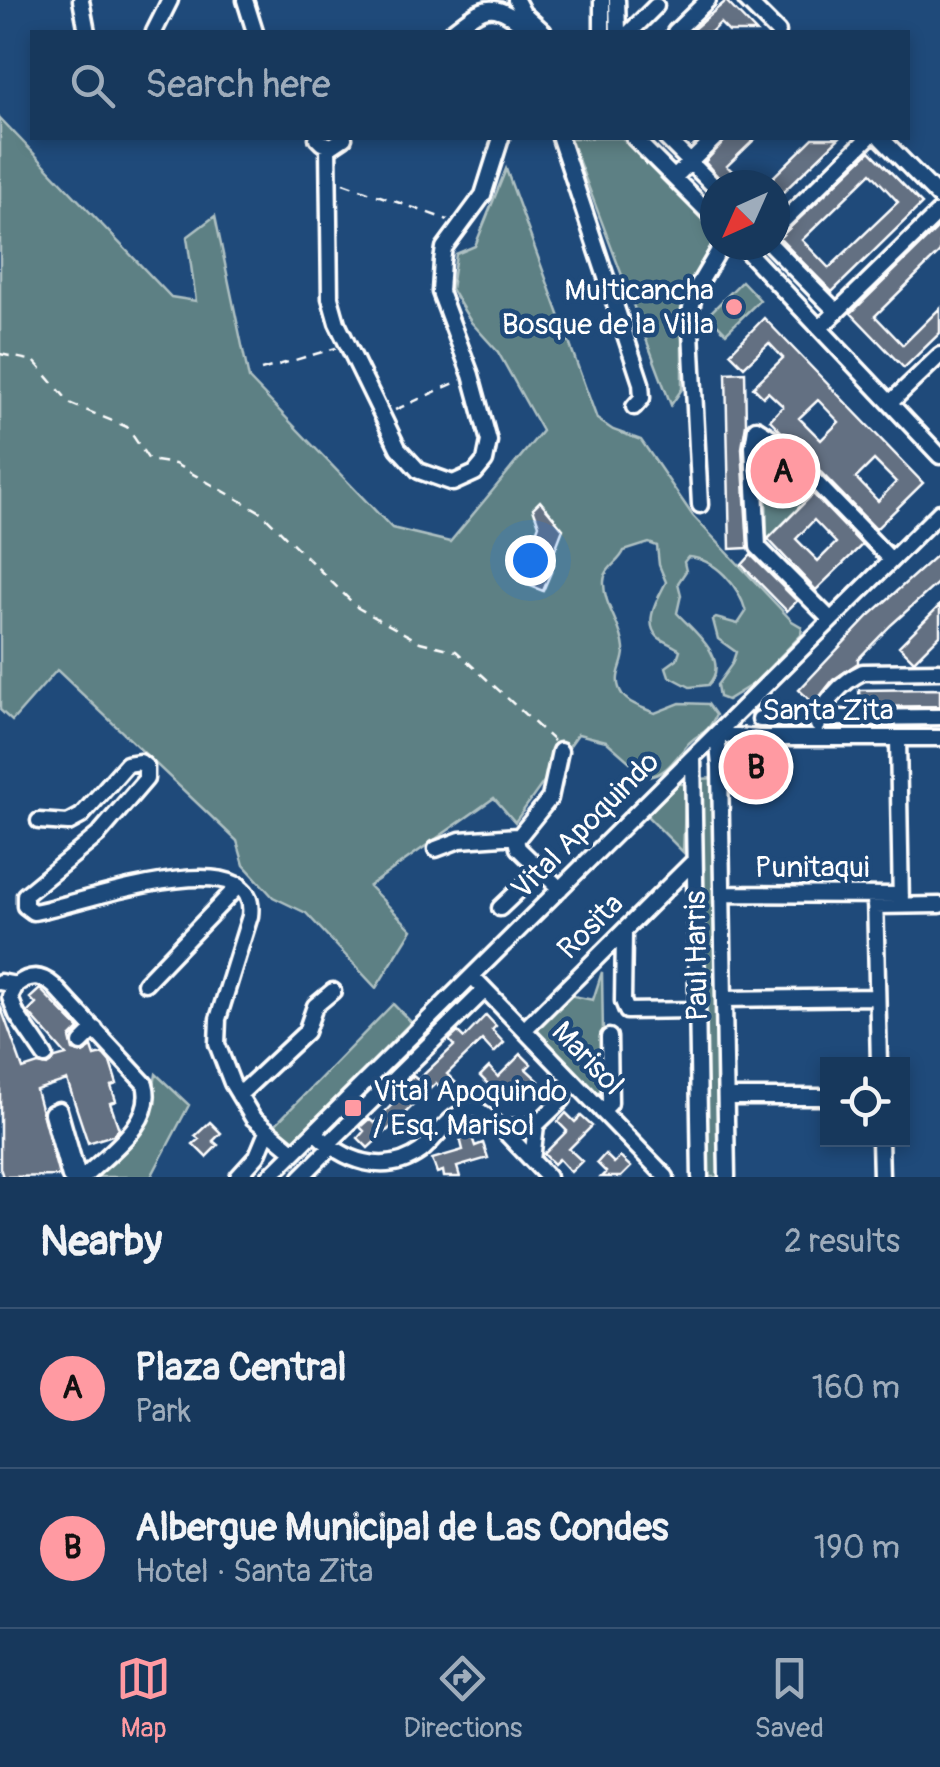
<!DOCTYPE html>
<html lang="en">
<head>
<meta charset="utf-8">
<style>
	:root { --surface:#17385c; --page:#244365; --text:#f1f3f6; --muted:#9eacbb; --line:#365272; --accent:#ff9aa2 }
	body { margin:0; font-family:Pangolin,sans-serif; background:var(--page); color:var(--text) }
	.controls { position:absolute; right:30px; bottom:30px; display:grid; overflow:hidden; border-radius:0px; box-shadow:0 5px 15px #0003 }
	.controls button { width:90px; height:90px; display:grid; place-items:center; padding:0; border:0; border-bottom:2px solid var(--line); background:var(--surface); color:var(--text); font:50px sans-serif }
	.compass { position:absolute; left:700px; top:170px; width:90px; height:90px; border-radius:50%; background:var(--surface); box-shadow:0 5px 15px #0003; rotate:225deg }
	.you { position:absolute; left:530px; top:560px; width:35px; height:35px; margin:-25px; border:8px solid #fff; border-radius:50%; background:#1a73e8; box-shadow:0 0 0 15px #1a73e833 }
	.badge { display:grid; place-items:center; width:65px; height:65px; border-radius:50%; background:var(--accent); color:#111; font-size:32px; font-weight:700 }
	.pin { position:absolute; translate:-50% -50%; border:5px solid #fff; box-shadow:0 2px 10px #0006 }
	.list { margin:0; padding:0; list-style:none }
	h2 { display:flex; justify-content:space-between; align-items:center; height:130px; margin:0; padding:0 40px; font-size:42px }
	h2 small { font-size:32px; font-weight:400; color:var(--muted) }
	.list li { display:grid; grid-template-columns:65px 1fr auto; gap:30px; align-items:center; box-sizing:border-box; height:160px; padding:0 40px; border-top:2px solid var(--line) }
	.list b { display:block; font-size:38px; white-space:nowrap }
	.list p { margin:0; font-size:32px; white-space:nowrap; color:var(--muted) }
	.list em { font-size:32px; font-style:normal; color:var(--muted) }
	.icon { flex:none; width:55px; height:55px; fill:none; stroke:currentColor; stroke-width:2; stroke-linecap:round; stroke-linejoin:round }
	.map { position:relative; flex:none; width:940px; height:1177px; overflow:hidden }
	.search { position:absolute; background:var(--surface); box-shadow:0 5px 15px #0003; left:30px; right:30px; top:30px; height:110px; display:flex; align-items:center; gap:25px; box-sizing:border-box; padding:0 35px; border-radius:0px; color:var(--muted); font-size:38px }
	.sheet { height:450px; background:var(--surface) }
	nav { display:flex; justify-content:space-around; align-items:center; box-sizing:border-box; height:140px; border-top:2px solid var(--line); background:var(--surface); font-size:28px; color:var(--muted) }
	nav a { display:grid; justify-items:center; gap:5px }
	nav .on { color:var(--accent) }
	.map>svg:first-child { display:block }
</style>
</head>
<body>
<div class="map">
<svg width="940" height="1177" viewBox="0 0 940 1177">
	<rect width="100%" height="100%" fill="#1f4a7a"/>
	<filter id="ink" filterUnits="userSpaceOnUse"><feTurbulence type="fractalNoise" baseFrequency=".01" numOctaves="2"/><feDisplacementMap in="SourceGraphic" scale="20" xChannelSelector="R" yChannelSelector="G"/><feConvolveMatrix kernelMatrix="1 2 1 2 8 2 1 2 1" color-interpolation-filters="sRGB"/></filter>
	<g filter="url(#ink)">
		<!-- green -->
		<path fill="#5d8084" stroke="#aec0c2" stroke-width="2.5" d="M0 118 171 297 196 301 187 237 215 216 249 379 392 528 450 542 542 431 498 352 471 322 451 289 456 254 475 246 506 169 597 419 613 430 641 440 693 516 792 621 802 627 801 635 753 684 727 700 719 697 717 685 732 664 736 652 718 639 713 620 716 618 738 624 746 612C739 586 716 559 688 557L684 562 686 571 678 583 681 595 677 613C693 631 732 660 708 685L690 687 669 676 666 667 677 659 680 650C673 645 664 642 658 637 642 622 659 597 666 582L659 565 657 546 649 543 624 551C619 563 604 568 604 582 603 605 623 627 624 649 625 666 611 676 622 694 627 703 645 709 655 713L680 703 708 704 716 715C705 737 702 730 689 743 676 757 667 775 647 777L606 741 578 734 515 822 494 798 369 886 412 930 376 988 306 913 273 897 244 865 237 841 57 670 12 721 0 710Z
			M570 138H622L715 233V239L682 296V389L671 405Z
			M742 281 760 300 726 333 708 315Z
			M765 435 818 488 767 540Z
			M715 778 721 1177H705L699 779Z
			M678 784H686L683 852 647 816Z
			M602 972 604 1099 534 1031 569 995 593 1000Z
			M393 1004 411 1022 293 1143 275 1125Z
			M156 1074 189 1105 151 1177H97L93 1173 150 1110Z"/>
		<!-- building -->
		<path fill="#636f82" stroke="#fff" stroke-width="2.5" fill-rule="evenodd" d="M726 1 756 32H729L720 23 711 32H690Z
			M727 138H756L727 166 746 185H725L705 162Z
			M813 138H839L775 200V185H765Z
			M870 151 922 204 832 292 779 238ZM871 173 898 202 829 268 802 240Z
			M940 226V252L875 316 903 345 940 308V333L904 368 851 313Z
			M764 318 923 483 876 529 770 420 783 406 768 392 763 397 753 387 783 358 769 343 744 367 730 353ZM818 400 839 422 821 440 799 418ZM874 460 896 482 878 501 856 478Z
			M745 372 746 424 742 448 748 548 730 549 726 373Z
			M813 494 862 545 816 590 768 539ZM814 520 836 543 818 561 796 539Z
			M540 501 563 529 550 563 554 565 543 591 523 583 537 549 531 546 539 525 533 508Z
			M940 552V581L891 625 858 659V663L833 680 814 704 799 690 869 616Z
			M751 555 797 601 787 611 742 565Z
			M940 605V635L914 661 899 646Z
			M940 689V706L860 707 859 690Z
			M737 753H775L776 780H737Z
			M40 989 79 1029 70 1038 73 1050 83 1053 92 1047 95 1056 103 1054 110 1062 117 1084 111 1086 116 1101 110 1103 119 1129 113 1135 88 1143 67 1080 36 1090 59 1176 3 1177 0 1168V1005L23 1069 38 1064 47 1066 55 1058 66 1055 28 1012 36 1004 30 998Z
			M486 1015 496 1026 492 1030 504 1043 494 1053 482 1040 447 1074 458 1085 448 1095 436 1083 402 1116 414 1128 404 1138 392 1126 368 1148 358 1138 364 1131 360 1127 369 1119 374 1123 408 1088 404 1084 413 1076 418 1080 454 1046 449 1040 458 1032 464 1038Z
			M521 1054 531 1064 526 1069 539 1081 528 1092 516 1079 493 1102 482 1091 489 1085 480 1076 489 1067 498 1077Z
			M566 1113 575 1122 581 1116 592 1126 569 1149 582 1161 571 1172 559 1159 554 1164 544 1154 567 1131 558 1122Z
			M210 1122 221 1133 213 1141 218 1145 206 1157 193 1144 199 1139 195 1136Z
			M471 1134 475 1146 483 1143 488 1158 457 1167 460 1177H444L443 1171 437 1173 432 1159 463 1150 460 1138Z
			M605 1154 614 1163 620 1157 631 1167 621 1177H601L606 1172 597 1163Z"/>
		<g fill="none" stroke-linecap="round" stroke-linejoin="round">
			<defs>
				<path id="minor" d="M81 0 87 32
					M245 0 255 32
					M516 0 523 13 544 32
					M617 0 618 32
					M746 0 778 32
					M154 32 170 0
					M451 32C488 2 494 0 531 32
					M602 32V0
					M630 32 656 6
					M675 32 708 0
					M317 138 322 143 332 146 344 138
					M560 138 641 383 642 398 634 407
					M634 138 715 219
					M666 138 715 187
					M881 138 940 198
					M328 145 330 298 337 323 398 448 419 471 453 483 475 473 485 461 489 441 471 375 440 292 442 261 444 248 483 195 501 138
					M674 178 715 138
					M775 229 868 138
					M741 245 940 456
					M771 245 837 312
					M820 328 940 211
					M890 403 940 355
					M700 505 690 312 696 289 722 245
					M831 620 758 547 753 447 756 428 775 440 891 560
					M760 719 940 717
					M818 725C821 704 843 681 863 672L940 671
					M898 738 901 905
					M693 757 700 1177
					M39 821 68 823 81 816 127 764 140 762 146 767V779L98 835 25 895V906L33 912C68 908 261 835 250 916L218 1019 217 1044 232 1083 253 1118 294 1152
					M436 849 460 840 517 836
					M560 889 518 848 516 840 550 798 560 751
					M722 894 901 895
					M875 895 879 1064
					M875 906 940 905
					M500 908 540 870
					M624 933 623 1001 627 1011 697 1010
					M472 976 666 1177
					M0 982 16 985
					M145 983 239 885
					M724 999 877 997
					M524 1030 694 861
					M81 1043 95 1029
					M45 1056 17 1015 10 997 16 985C30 974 42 975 54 986L145 1084C156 1122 108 1153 84 1177
					M239 1095 306 1032 315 1006 333 991
					M726 1097H828
					M602 1111 610 1103 609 1037
					M501 1128 536 1125 563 1099
					M315 1132C343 1161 385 1177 421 1151 438 1137 453 1108 477 1109L501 1128 548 1177
					M880 1140 881 1177
					M532 1160 536 1125
					M70 1177 52 1113 59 1110 78 1177
					M238 1177 257 1156 267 1132
					M269 1177 940 512
					M301 1177 327 1151 332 1140 485 990
					M727 1177 720 766 717 734 758 738H940"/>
			</defs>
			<!-- minor casing -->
			<use href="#minor" stroke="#fff" stroke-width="21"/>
			<!-- path -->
			<path stroke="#fff" stroke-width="2.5" stroke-dasharray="10 8" stroke-linecap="butt" d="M343 183 448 220
				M0 354 34 361 71 404 127 427 149 460 175 464 261 512 358 608 420 642 456 651 554 741
				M261 370 336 348
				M395 410 461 380"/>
			<!-- minor -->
			<use href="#minor" stroke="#1f4a7a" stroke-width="14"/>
		</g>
	</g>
	<!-- markers -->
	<g fill="#ff9aa2" stroke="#1f4a7a" stroke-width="4">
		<circle cx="734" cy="307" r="10"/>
		<rect x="343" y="1098" width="20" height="20" rx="5"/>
	</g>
	<g text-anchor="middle" stroke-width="9" stroke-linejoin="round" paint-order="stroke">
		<!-- poi labels -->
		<g font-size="30" fill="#fff" stroke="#1f4a7a" text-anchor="end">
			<text x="714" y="300">Multicancha<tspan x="714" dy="34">Bosque de la Villa</tspan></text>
			<text x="373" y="1101" text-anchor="start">Vital Apoquindo<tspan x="373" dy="34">/ Esq. Marisol</tspan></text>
		</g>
		<!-- street labels -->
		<g font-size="30" fill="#fff" stroke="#1f4a7a">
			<text x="828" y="720">Santa Zita</text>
			<text transform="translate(585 825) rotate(-45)" y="10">Vital Apoquindo</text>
			<text x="812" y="877">Punitaqui</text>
			<text transform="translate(590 926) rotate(-45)" y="10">Rosita</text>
			<text transform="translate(696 956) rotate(-91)" y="10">Paul Harris</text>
			<text transform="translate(588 1058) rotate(46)" y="10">Marisol</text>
		</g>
	</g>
</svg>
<div class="controls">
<button><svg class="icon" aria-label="locate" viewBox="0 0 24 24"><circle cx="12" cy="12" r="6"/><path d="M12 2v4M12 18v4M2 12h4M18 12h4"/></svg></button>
</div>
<svg class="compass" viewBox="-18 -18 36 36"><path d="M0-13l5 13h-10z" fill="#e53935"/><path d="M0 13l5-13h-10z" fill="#9eacbb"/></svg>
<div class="you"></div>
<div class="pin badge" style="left:783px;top:471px">A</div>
<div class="pin badge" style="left:756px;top:767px">B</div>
<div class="search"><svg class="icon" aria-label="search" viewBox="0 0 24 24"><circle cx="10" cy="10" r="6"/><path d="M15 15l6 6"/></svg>Search here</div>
</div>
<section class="sheet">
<h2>Nearby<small>2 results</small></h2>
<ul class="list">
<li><span class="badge">A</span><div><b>Plaza Central</b><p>Park</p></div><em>160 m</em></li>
<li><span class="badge">B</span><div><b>Albergue Municipal de Las Condes</b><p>Hotel · Santa Zita</p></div><em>190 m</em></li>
</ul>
</section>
<nav>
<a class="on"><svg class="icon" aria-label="map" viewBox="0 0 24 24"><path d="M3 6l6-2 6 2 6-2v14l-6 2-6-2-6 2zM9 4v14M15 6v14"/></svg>Map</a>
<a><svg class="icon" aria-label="directions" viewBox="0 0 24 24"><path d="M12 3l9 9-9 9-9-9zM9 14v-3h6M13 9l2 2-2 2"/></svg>Directions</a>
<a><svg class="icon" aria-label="saved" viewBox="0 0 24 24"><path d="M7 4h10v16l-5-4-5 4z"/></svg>Saved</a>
</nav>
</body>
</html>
